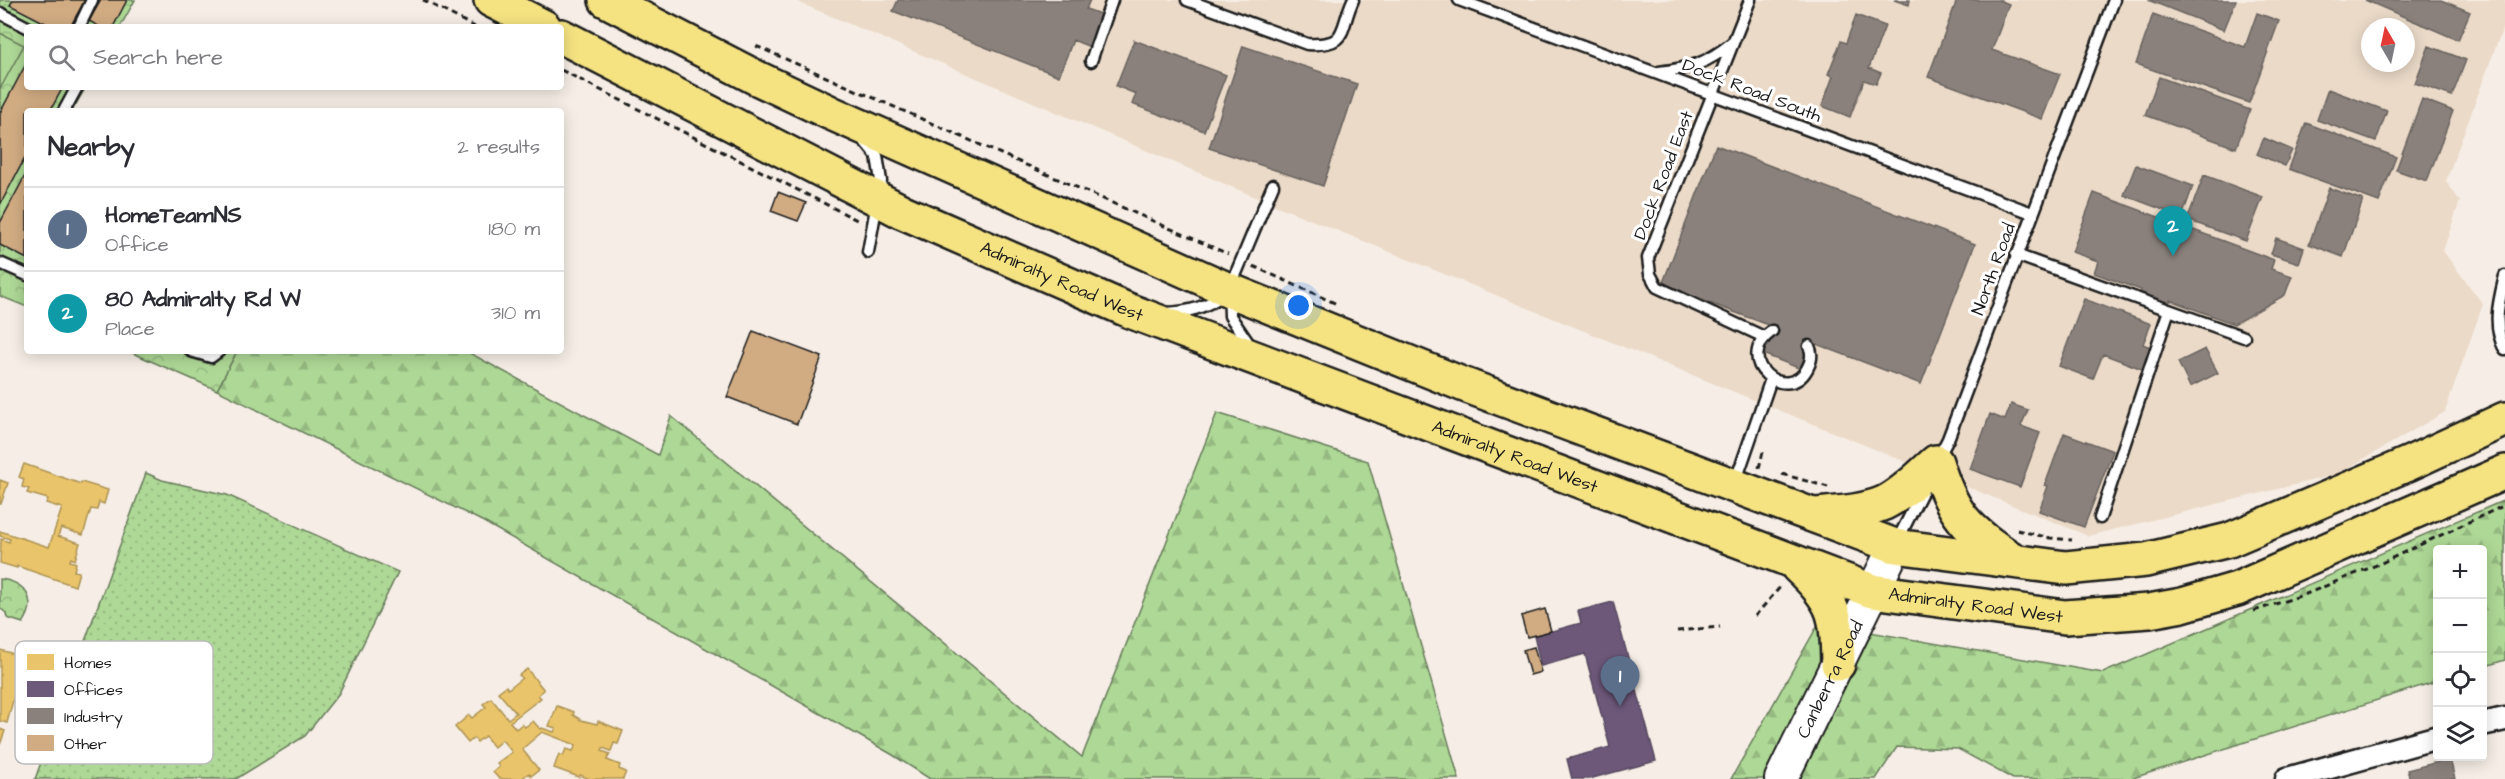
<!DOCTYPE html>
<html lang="en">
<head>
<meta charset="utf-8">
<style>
	:root { --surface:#fff; --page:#f7f7f7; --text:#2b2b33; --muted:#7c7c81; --line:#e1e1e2; --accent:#111827 }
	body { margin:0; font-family:"Architects Daughter",sans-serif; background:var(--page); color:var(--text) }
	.controls { position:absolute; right:18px; bottom:18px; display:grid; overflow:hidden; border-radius:6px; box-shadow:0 3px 15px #0003 }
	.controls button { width:54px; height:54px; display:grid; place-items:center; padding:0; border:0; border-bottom:2px solid var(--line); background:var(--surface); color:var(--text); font:30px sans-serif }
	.compass { position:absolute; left:2361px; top:18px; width:54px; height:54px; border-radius:50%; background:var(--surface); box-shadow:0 3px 15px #0003; rotate:351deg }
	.you { position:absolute; left:1299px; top:306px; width:21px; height:21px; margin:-15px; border:4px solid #fff; border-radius:50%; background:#1a73e8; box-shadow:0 0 0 9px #1a73e833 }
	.badge { display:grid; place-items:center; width:39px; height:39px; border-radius:50%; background:var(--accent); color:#fff; font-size:20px; font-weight:700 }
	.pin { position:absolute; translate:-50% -50px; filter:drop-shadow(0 2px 3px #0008) }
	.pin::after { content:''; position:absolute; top:32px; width:21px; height:18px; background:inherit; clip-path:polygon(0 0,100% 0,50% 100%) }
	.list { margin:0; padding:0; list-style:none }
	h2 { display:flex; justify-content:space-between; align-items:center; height:78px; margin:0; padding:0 24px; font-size:26px }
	h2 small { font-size:20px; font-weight:400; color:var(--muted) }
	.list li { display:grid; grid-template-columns:39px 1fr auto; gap:18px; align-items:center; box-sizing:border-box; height:84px; padding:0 24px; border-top:2px solid var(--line) }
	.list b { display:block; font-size:22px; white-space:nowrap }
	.list p { margin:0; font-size:20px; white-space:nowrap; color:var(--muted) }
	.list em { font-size:20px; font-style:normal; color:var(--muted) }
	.icon { flex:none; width:33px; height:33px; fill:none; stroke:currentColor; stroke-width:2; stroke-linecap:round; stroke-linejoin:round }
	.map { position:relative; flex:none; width:2505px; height:779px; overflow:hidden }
	.search { position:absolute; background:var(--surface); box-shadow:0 3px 15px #0003; left:24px; top:24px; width:540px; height:66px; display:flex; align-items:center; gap:15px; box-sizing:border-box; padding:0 21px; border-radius:6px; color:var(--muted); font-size:22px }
	.panel { position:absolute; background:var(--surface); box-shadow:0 3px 15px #0003; left:24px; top:108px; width:540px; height:246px; border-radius:6px }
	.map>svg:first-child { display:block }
</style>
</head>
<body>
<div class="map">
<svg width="2505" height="779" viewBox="0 0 2505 779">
	<defs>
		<pattern id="grass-dots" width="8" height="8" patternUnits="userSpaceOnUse" patternTransform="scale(1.5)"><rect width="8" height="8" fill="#aed896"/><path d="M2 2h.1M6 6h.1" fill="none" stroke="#95b981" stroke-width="1.8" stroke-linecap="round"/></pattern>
		<pattern id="forest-firs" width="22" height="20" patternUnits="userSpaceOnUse" patternTransform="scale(1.5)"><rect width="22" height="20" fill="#aed896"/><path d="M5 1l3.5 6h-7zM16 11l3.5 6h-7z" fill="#95b981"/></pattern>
		<pattern id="park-crowns" width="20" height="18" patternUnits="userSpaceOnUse" patternTransform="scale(1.5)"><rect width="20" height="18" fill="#aed896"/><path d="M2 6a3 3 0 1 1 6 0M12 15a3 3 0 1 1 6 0" fill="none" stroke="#95b981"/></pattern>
	</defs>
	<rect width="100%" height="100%" fill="#f6eee6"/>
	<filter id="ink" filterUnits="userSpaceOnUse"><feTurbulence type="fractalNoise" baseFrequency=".0167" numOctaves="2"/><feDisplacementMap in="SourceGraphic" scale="12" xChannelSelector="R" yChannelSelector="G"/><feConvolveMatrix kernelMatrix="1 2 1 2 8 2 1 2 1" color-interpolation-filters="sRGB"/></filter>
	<g filter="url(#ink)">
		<!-- built -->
		<path fill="#ebdac8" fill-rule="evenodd" d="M793 0H2505V22L2446 181 2460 201 2443 251 2483 304 2445 412 2338 474 2088 536 1267 202ZM2370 27H2406V63H2370Z"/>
		<!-- grass -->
		<path fill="url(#grass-dots)" stroke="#657a59" stroke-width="1.5" d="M146 473 162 480 227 495 398 572 339 693 305 736 236 779H35Z"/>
		<!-- forest -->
		<path fill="url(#forest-firs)" stroke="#657a59" stroke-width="1.5" d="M237 351H466L658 455 671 416 1082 757 1217 413 1368 461 1459 779H930L893 755 482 521 217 390Z
			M2505 500V660L2483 667 2482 550H2438L2437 681 2130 779H2013L1958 749 1897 747 1876 779H1731L1819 623 2103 673Z"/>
		<!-- park -->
		<path fill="url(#park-crowns)" stroke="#657a59" stroke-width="1.5" d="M0 0H135L120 27H27V87H86L72 111H27V307L0 296Z
			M128 351H237L217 390Z
			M0 579C25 582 39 600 23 623L7 618 6 613 0 608Z"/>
		<!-- garden -->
		<path fill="#aed896" stroke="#657a59" stroke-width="1.5" d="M0 33 24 45 0 89Z"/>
		<!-- homes -->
		<path fill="#e9c46a" stroke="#ac9253" stroke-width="1.5" d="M24 464 81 484V482L108 490 104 504 99 502 97 510 91 509 83 535 61 528 58 536 80 543 75 560 71 558 70 561 76 563 74 571 79 572 75 586 17 566V568L0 563 1 539 9 542 10 539 0 536V531L49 547 62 508 46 503 48 499 27 493 29 489 22 487 24 479 19 477Z
			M0 480 8 483 1 504H0Z
			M0 650 39 661 35 674 30 673 28 681 19 678 7 723 0 721Z
			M527 669 544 690 538 695 541 698 510 722 516 729 522 724 525 727 533 721 540 729 542 728 554 732 556 728 549 726 557 706 574 712 573 715 581 720 597 724 598 721 623 731 618 744 614 743 611 751 603 748 602 751 610 754 607 760 620 765 619 769 626 772 623 779H590L580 775 579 777 554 768 559 754 563 756 566 749 573 751 576 745 542 732 522 749 539 770 531 776 529 773 521 779H499L493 772 499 767 497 763 512 752 502 740 494 747 485 736 477 742 474 738 468 743 455 727 469 715 472 718 486 707 483 704 491 698 508 719 516 713 498 692 506 686 508 689 522 678 519 675Z
			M0 729 5 731 0 745Z"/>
		<!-- offices -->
		<path fill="#6d597a" stroke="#55475e" stroke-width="1.5" d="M1613 602 1656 761 1589 779H1572L1567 759 1610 747 1585 654 1541 666 1534 636 1581 623 1578 611Z"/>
		<!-- industry -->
		<path fill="#8a817c" stroke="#69635f" stroke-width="1.5" d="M898 0H1090L1086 9 1103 15 1090 47 1073 40 1059 76 893 11Z
			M1894 0H1910L1909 5Z
			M1957 0H1998L2009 4 1992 50 2060 74 2042 119 1928 77Z
			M2148 0H2236L2224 30Z
			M2365 0H2441L2470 12 2458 40Z
			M2257 13 2279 21 2249 103 2136 64 2153 14 2245 47Z
			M1856 15 1885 26 1869 68 1881 73 1876 84 1864 80 1850 117 1822 106 1833 76 1828 74 1841 41 1846 43Z
			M1134 40 1226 75 1204 131 1132 104 1136 94 1116 86Z
			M1243 46 1357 84 1323 186 1209 148Z
			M2429 46 2466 60 2452 96 2415 83Z
			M2159 77 2250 110 2236 148 2145 115Z
			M2328 89 2387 111 2376 141 2317 120Z
			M2422 99 2453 111 2427 181 2396 170Z
			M2306 123 2396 157 2379 202 2289 169Z
			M2264 138 2292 150 2285 166 2257 154Z
			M1716 145 1975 244 1921 384 1811 342 1801 369 1763 354 1774 327 1662 285Z
			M2136 165 2193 186 2182 217 2124 195Z
			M2204 175 2263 197 2246 241 2187 220Z
			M2329 188 2363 200 2343 257 2309 244Z
			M2094 193 2274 260 2271 269 2292 276 2285 295 2234 324 2170 300 2168 306 2139 295 2141 290 2094 273 2098 261 2072 252Z
			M2276 238 2304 248 2299 263 2271 254Z
			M2084 299 2151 324 2143 344 2150 347 2142 369 2103 354 2093 379 2059 366Z
			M2205 349 2218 373 2190 387 2178 362Z
			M2011 404 2028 410 2021 426 2040 433 2020 487 1970 469 1990 414 2005 420Z
			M2064 433 2113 451 2084 527 2039 511 2048 486 2045 485Z
			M2450 759 2455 779H2410L2407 770Z"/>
		<!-- building -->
		<path fill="#d1ac83" stroke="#1c1c1c" stroke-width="1.5" d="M13 0H85L70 27H53L10 5Z
			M101 0H127L113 27H100L89 21Z
			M41 21 53 27H38Z
			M27 62V87H63L50 111H27V154L0 205V113Z
			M27 172V259L0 245V223Z
			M778 192 806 203 798 221 771 211Z
			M753 331 822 357 797 424 727 397Z
			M1545 609 1551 631 1527 637 1521 616Z
			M1534 647 1541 672 1530 675 1523 650Z"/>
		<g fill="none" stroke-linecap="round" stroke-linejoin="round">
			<defs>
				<path id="service" d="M1187 0 1307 44C1349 46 1339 31 1353 0
					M1459 0 2032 213
					M1750 0 1648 258 1650 274 1657 287 1764 337
					M0 13 27 27
					M79 27 92 0
					M1091 61 1112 0
					M1659 72C1691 68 1706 64 1732 43
					M64 111 77 87
					M862 138 877 156 881 181 868 252
					M2016 255 2244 337
					M0 263 27 275
					M2505 276C2499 301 2492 325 2505 350
					M1166 313C1189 312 1205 308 1224 294
					M1772 331C1731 361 1787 405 1807 369 1811 362 1813 354 1809 346
					M1249 344 1230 316 1229 290 1273 185
					M191 351 211 357 219 351
					M1937 460 1948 439 2114 0
					M1735 483 1771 379
					M2100 518 2169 310
					M1896 543 1923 490"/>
				<path id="minor" d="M2482 724 2505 719
					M2287 779 2438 737"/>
				<g id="secondary">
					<path id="s1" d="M1781 779 1895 546"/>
				</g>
				<g id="primary">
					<path d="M491 0 544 27"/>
					<path d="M606 0 757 78 831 113 1229 290 1462 384 1895 546 2066 568 2146 560 2229 540 2410 463 2505 419"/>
					<path id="s2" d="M561 36 903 212 1130 311 1872 591 2065 617 2149 611 2182 605 2237 589 2505 472"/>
					<path d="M1815 515C1837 513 1863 512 1884 503 1903 494 1920 476 1936 462 1952 514 1967 530 2012 559"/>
					<path d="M1798 567C1836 602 1837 615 1838 664"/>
				</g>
			</defs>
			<!-- service casing -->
			<use href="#service" stroke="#1c1c1c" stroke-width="15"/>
			<!-- minor casing -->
			<use href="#minor" stroke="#1c1c1c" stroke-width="27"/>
			<!-- secondary casing -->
			<use href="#secondary" stroke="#1c1c1c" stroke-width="36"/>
			<!-- primary casing -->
			<use href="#primary" stroke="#1c1c1c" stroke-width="38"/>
			<!-- path -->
			<path stroke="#1c1c1c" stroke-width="3" stroke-dasharray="6 4.5" stroke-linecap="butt" d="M423 0 475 27
				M756 46 1228 254
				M561 70 859 221
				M1253 266 1337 304
				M1759 468 1763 452
				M1782 474 1828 487
				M2017 530 2050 538 2072 540
				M2254 611 2306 594 2379 564 2505 505
				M1755 616 1781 586
				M1677 631 1720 627"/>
			<!-- service -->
			<use href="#service" stroke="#fff" stroke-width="10"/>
			<!-- minor -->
			<use href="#minor" stroke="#fff" stroke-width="22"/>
			<!-- secondary -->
			<use href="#secondary" stroke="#fff" stroke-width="32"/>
			<!-- primary -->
			<use href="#primary" stroke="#f5e382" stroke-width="33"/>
		</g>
	</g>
	<g text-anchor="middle" stroke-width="6" stroke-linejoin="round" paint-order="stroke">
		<!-- street labels -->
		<g font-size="18" fill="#1c1c1c" stroke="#fff">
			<text transform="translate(1752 90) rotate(21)" y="6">Dock Road South</text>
			<text transform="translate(1663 175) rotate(-69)" y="6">Dock Road East</text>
			<text transform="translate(1993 269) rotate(-70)" y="6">North Road</text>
			<text dy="6" stroke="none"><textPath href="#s2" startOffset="558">Admiralty Road West</textPath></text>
			<text dy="6" stroke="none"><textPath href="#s2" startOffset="1044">Admiralty Road West</textPath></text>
			<text dy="6" stroke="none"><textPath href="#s2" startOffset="1530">Admiralty Road West</textPath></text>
			<text dy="6" stroke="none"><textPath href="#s1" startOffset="111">Canberra Road</textPath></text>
		</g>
	</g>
	<!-- legend -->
	<rect x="15" y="641" width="198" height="123" rx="9" fill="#fff" stroke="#bbb" stroke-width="1.5"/>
	<rect x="27" y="654" width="27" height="16" fill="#e9c46a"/>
	<rect x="27" y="681" width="27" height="16" fill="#6d597a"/>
	<rect x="27" y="708" width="27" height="16" fill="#8a817c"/>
	<rect x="27" y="735" width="27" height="16" fill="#d1ac83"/>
	<g font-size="16" fill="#1c1c1c">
		<text x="64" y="668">Homes</text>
		<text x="64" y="695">Offices</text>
		<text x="64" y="722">Industry</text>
		<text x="64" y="749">Other</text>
	</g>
</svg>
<div class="controls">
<button>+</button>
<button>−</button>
<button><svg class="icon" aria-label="locate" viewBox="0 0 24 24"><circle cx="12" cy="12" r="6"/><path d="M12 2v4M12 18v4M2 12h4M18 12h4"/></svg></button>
<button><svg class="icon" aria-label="layers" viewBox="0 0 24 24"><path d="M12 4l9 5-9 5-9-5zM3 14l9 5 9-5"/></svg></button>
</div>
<svg class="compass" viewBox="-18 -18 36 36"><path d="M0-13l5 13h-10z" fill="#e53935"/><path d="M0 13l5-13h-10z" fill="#7c7c81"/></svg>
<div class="you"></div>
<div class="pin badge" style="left:1620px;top:706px;background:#5c6f8a">1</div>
<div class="pin badge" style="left:2173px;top:256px;background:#0f9aa8">2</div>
<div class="search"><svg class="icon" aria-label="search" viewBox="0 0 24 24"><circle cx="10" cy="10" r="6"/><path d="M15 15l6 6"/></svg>Search here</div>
<section class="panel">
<h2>Nearby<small>2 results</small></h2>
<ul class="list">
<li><span class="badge" style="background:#5c6f8a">1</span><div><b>HomeTeamNS</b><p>Office</p></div><em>180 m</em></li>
<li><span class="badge" style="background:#0f9aa8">2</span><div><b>80 Admiralty Rd W</b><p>Place</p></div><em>310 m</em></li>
</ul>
</section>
</div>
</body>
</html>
